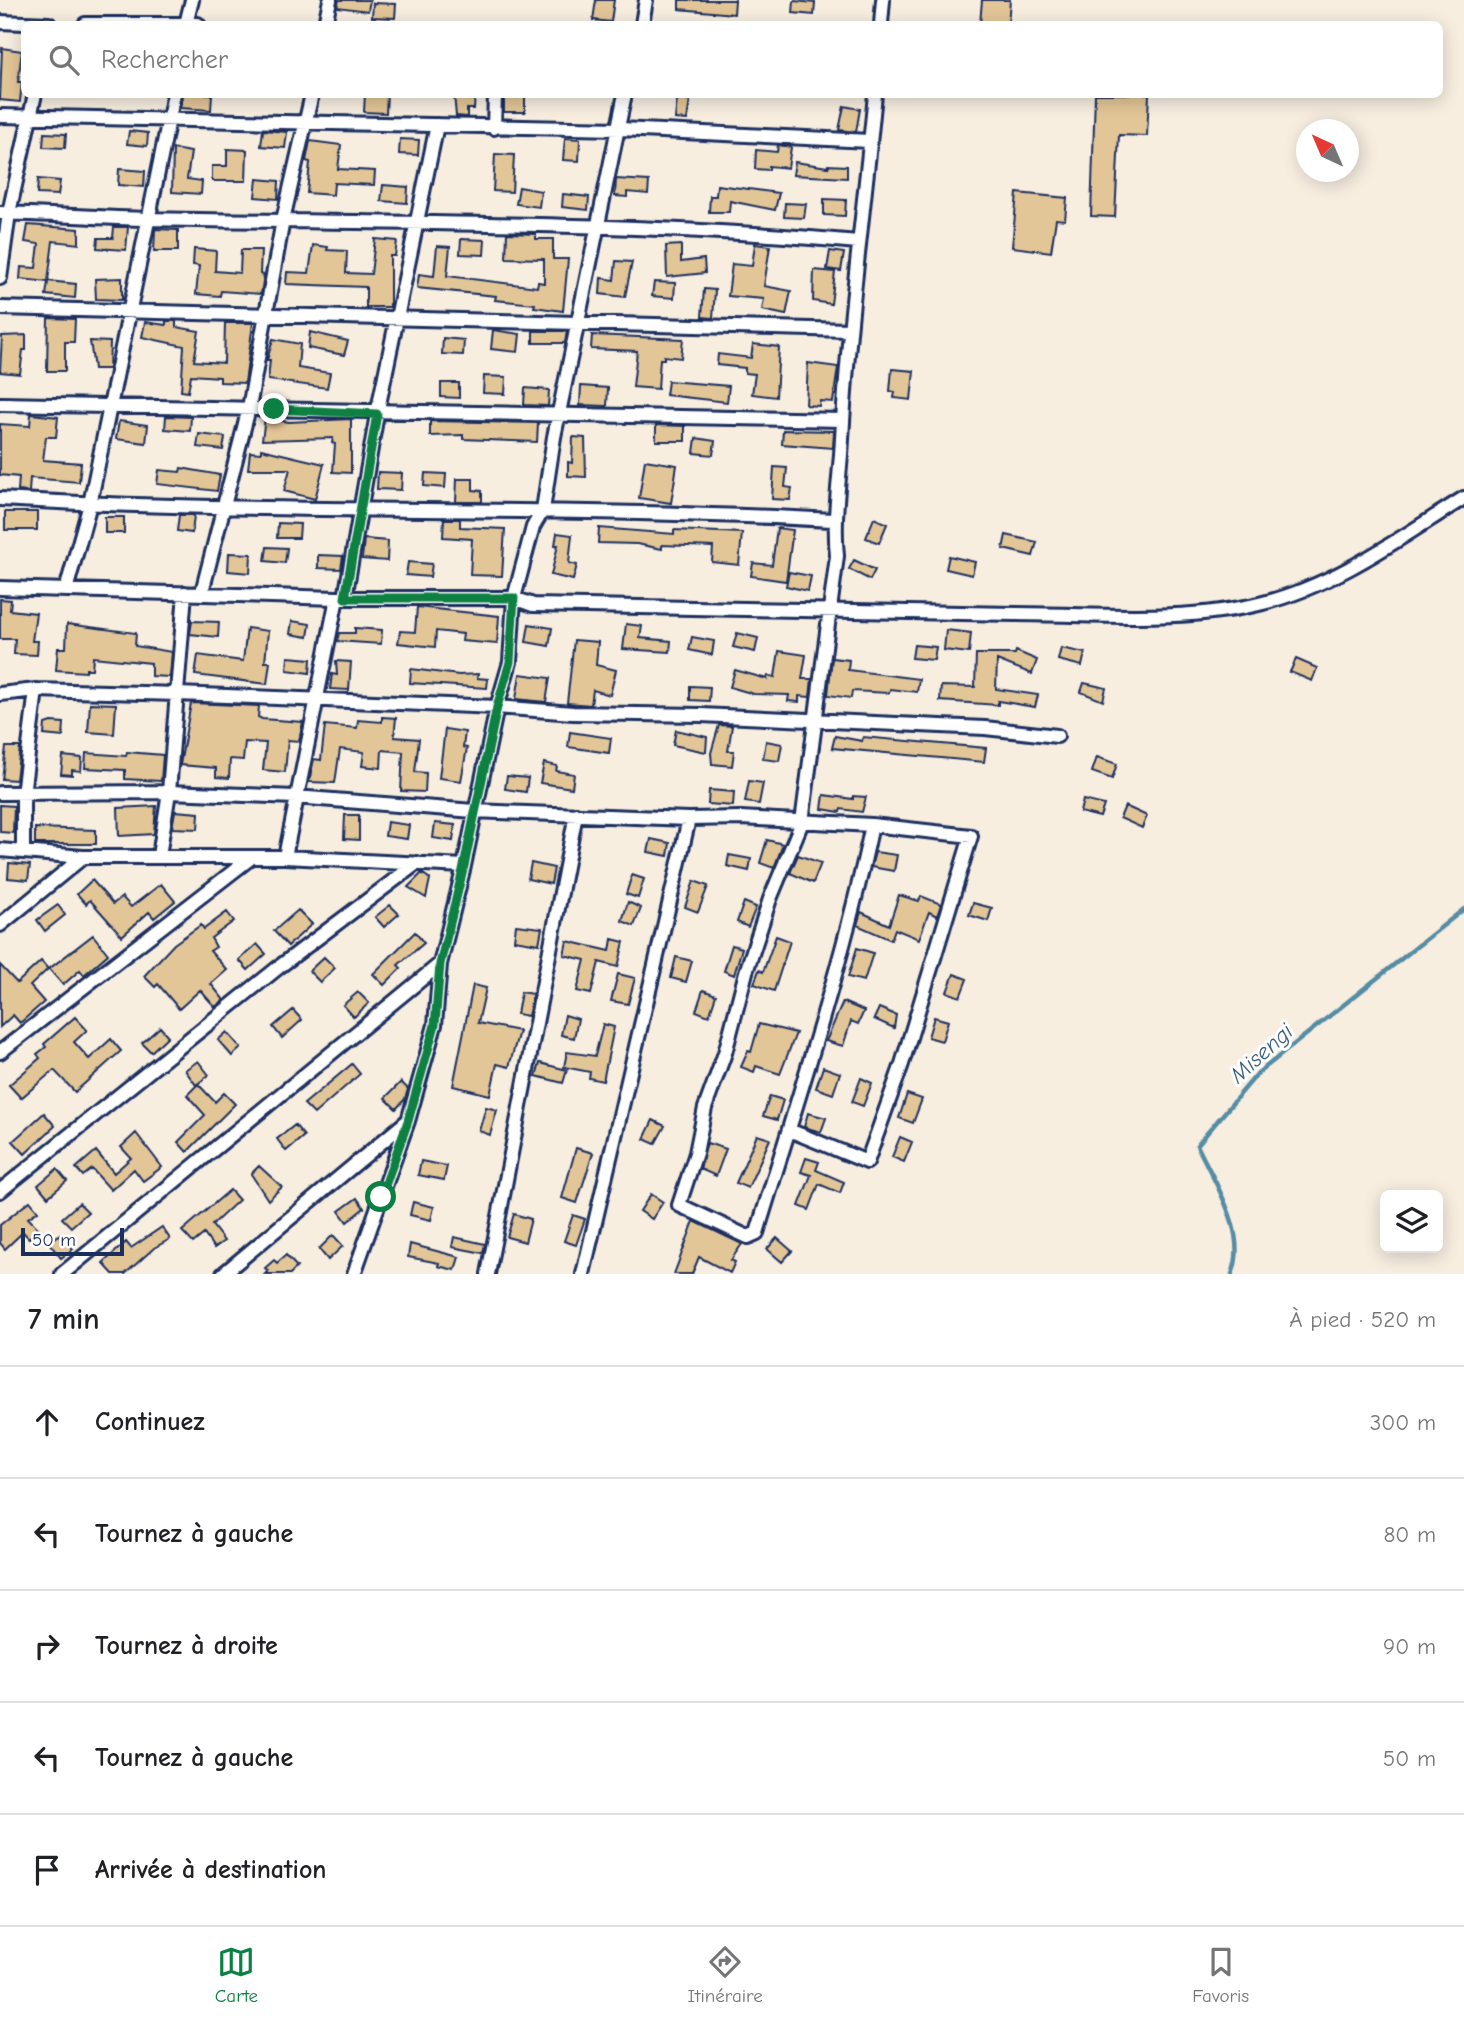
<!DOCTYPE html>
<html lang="fr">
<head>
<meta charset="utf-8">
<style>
	:root { --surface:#fff; --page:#f6f6f6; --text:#202124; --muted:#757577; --line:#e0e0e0; --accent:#0b8043 }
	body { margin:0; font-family:"Comic Neue",sans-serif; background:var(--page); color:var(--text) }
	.controls { position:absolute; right:21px; bottom:21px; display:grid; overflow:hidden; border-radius:10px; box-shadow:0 4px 18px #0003 }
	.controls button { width:63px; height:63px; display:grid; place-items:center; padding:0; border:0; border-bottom:2px solid var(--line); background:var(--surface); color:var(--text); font:35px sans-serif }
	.compass { position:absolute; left:1296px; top:119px; width:63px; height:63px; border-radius:50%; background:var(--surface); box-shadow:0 4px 18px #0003; rotate:316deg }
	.scale { position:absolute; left:21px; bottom:18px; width:103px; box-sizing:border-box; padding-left:7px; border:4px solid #1b2f5e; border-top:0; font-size:19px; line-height:24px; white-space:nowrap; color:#1b2f5e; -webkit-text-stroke:5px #fff; paint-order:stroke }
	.stop { position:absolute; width:21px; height:21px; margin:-16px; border:5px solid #0b8043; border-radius:50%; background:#fff }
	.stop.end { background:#0b8043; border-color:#fff; box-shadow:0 2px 7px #0008 }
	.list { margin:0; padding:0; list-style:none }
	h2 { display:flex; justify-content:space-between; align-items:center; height:91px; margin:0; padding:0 28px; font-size:30px }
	h2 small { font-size:23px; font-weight:400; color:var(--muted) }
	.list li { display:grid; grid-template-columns:46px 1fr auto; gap:21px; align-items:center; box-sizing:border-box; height:112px; padding:0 28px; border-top:2px solid var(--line) }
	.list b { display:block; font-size:26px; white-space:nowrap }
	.list em { font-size:23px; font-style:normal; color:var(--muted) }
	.icon { flex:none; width:38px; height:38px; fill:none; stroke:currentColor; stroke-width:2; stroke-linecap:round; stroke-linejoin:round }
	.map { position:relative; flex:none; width:1464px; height:1274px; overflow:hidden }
	.search { position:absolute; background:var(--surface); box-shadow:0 4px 18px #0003; left:21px; right:21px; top:21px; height:77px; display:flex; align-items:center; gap:18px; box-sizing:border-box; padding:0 24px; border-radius:10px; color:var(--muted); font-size:26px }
	.sheet { height:651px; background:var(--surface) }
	nav { display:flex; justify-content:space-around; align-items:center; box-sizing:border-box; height:98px; border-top:2px solid var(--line); background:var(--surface); font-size:19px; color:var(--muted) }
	nav a { display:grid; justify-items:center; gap:4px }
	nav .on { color:var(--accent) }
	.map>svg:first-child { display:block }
</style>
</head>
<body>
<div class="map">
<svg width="1464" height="1274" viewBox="0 0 1464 1274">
	<rect width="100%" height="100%" fill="#f7eee0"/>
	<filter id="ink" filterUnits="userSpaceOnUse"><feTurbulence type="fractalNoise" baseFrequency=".0143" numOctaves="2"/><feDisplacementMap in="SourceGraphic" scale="14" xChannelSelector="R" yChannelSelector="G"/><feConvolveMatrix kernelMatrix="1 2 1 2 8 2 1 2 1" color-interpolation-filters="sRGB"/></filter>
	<g filter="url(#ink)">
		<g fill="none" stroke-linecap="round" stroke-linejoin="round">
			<!-- stream -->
			<path stroke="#548ca4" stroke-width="4.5" d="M1232 1274C1249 1233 1214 1182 1197 1145L1258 1073 1464 909"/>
		</g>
		<!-- building -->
		<path fill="#e3c697" stroke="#1b2f5e" stroke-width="2" d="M339 0H370L368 11 337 7Z
			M596 0H614L611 22 593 20Z
			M679 0H735L734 14 679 9Z
			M982 0H1010L1008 24H980Z
			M794 1 815 3 814 15 793 13Z
			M373 3 396 4 395 18 372 17Z
			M2 48 22 51 18 82H22L20 102 0 100Z
			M183 94H212L211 110 180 108Z
			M365 94H387L386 113 364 112Z
			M454 94H475L474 109H467V117L456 116Z
			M1095 94H1149L1147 136 1119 135 1115 217 1091 216Z
			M504 96H525V112H504Z
			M677 99 690 100 687 120 675 119Z
			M844 106 860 109 856 132 839 130Z
			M263 130 287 132 285 148 261 146Z
			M129 131 148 133 147 146 127 144Z
			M44 133 66 134 65 148 43 147Z
			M565 138 580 139 579 161 563 160Z
			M400 139 419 140 418 155 399 154Z
			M310 141 341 145 338 169 375 171 374 185 334 183 333 195 307 193 310 162 306 161Z
			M778 145 791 147 788 168 769 166V170L755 169 756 150 777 152Z
			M173 149 191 152 187 179 202 181 201 194 172 192Z
			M227 149 247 150 246 181H212V166H227Z
			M495 154 514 155 512 192 493 191Z
			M795 162 828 167V165L847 166V178L793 175Z
			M119 169 145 171 144 187 118 185Z
			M38 179 60 181 58 195 37 194Z
			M257 179 279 181 278 199 255 197Z
			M616 179 649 181 648 194 627 192V197L615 196Z
			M383 185 408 187 407 203 381 201Z
			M717 185 779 193 775 210 730 201 729 212H709L710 196H716Z
			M519 187 541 191 539 207 516 204Z
			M1017 193 1067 198 1065 220 1056 219 1051 252 1012 247Z
			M563 194 589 197 588 210 562 207Z
			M824 199 846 200 845 216 824 215Z
			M785 203 806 204 804 218 784 217Z
			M28 225 79 229V244L53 241 48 281 76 284 75 298 46 295 48 282 20 279 21 267 36 268 39 244 25 242Z
			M114 227H128L126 250 97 248 98 238H113Z
			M155 229 178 230V251H154Z
			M507 233 536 234V239H553V259H568L563 311 534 307 535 304 495 300 496 296 417 288 419 274 434 276 437 246 450 247 447 276 537 287 538 282 544 283V259L506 258Z
			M375 239 397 241 395 256H390V307H366V287L286 284 287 272 309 273 313 245 328 247 327 250 347 251 346 273 371 274Z
			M461 239 485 240 484 255 460 254Z
			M755 244 770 246 764 286 791 291 786 315 762 310 764 299 728 296 732 264 752 266Z
			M681 245V262L704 259 705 273 667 277 666 246Z
			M194 249 216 251 215 271 240 273 241 250H261L260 274 264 275 261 294 221 291 220 296 196 294 199 266 193 265Z
			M830 251 844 253 841 271 827 269Z
			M616 261 632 262 625 297 600 294 601 278 614 280Z
			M814 270 835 272 831 304 813 301Z
			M122 278V300L96 299 95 279Z
			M654 282 675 283 674 298 652 296Z
			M704 289 715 290 713 318 702 317Z
			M48 318 75 319 74 342H65V371H47Z
			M166 321H176V327L199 331 194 361 224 363 225 323H253L245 383 220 382V377L191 375 188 392 181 391 184 346 142 337 145 322 166 325Z
			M493 330 520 334 518 352 491 349Z
			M533 331H567L565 343H533Z
			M310 332 348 341 344 355 308 348Z
			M26 335V350H23L20 374 0 372 2 336Z
			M592 335 683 339 681 358 664 356V359H660L658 389 633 387 637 351 591 349Z
			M443 338 464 340 463 355 442 354Z
			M273 339 300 344 298 368 330 373 327 388 268 380 270 360H267Z
			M90 341 110 342 109 369H94Z
			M753 344 779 347 776 397 752 394 755 374 745 373V368L717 365 718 354 751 358Z
			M808 363 838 367 833 402 820 401 819 406 806 405Z
			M892 369 914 371 911 400 894 398 895 392 890 391Z
			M484 376 506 377 505 394 483 393Z
			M668 381 729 386 727 402 666 395Z
			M441 383H459V398L441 397Z
			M581 386 608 388 607 406 580 405Z
			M525 388 549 390 548 406 524 405Z
			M31 414 58 417 56 437H46L43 460 81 463 79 482 30 478 29 492 18 491 19 477 0 475V424L30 426Z
			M166 416 191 417 190 431 165 429Z
			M265 418 289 422 351 419V473L333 472 335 444 332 443 333 438 262 440Z
			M119 421 148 425 146 443 116 439Z
			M430 421 538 423 537 442 463 439V435L430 436Z
			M656 425 685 426V441H656Z
			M783 430 834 431 833 448 782 444Z
			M199 434 225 437 223 450 197 447Z
			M573 437 585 438 586 477 568 476V462L572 463Z
			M696 438 715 441 713 455 694 453Z
			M261 449 324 464 315 499 284 491 290 469H248L250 452 261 453Z
			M645 460 677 465 671 503 639 498Z
			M774 467 787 468 785 487 792 488 790 500 772 499Z
			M181 468 220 475 217 491 157 484 159 470 180 472Z
			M378 472 402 473 401 490 377 489Z
			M425 473 446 474 445 488 424 486Z
			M457 479H473V490L482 491V502H456Z
			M5 512H37V530H5Z
			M179 515H194L192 533 177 531Z
			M105 517H124V533H105Z
			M874 518 887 524 879 543 866 538Z
			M444 519H460V527L505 529 502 576 470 575 472 539 443 537Z
			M278 523 300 524 299 538H277Z
			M599 528 674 534V530L742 533 739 565 712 562 713 547 662 545V549L637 544 598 543Z
			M777 528 793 530 786 581 751 576 753 563 772 565Z
			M557 533 572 535 569 563 577 565 573 580 551 575 558 545H555Z
			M1006 535 1037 542 1033 556 1003 549Z
			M364 539 388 541 387 561 362 559Z
			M267 547 287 548 285 563 265 561Z
			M229 553 251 554 250 573 228 571Z
			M318 555 343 556 341 569 318 568Z
			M949 556 975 562 972 575 946 569Z
			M854 560 875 570 870 580 849 569Z
			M408 562 432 564 430 577 406 575Z
			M789 572 811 576 808 591 786 586Z
			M0 599 11 600 10 610 36 613 32 641H38L37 655 14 654 15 639H0Z
			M417 607 499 616 497 644 462 641 463 634 436 631 435 647 398 643 400 631 415 632Z
			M192 621 219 622 218 637 190 634Z
			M292 621 310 624 308 637 290 634Z
			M67 624 136 633 135 646 172 652 170 677 151 676V663L93 657 92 669H86V672L56 670 58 648H66Z
			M529 624 552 628 549 646 526 642Z
			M626 624 642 626 640 638 671 641 670 652 623 649Z
			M247 628 268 631 265 662H270L267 684 195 675 198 655 243 661Z
			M355 628 382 630 381 644 337 641 339 633H355Z
			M946 630 971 633 969 653 944 650Z
			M737 633 758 638 755 652 733 647Z
			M692 637 714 641 712 655 689 650Z
			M574 640 598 642 596 665 616 670 610 695 593 690 591 705 567 703Z
			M914 645 936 647 934 660 912 658Z
			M1061 648 1085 653 1082 666 1058 660Z
			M779 651 806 655 802 679H812L810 697 799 696V702L788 701 789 695 754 694 730 687 735 670 767 679 768 676 775 677Z
			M1016 651 1037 660 1032 674 997 660 996 689 1038 695 1035 707 998 701V705L940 701 941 686 975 687 976 654H1015Z
			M288 657 311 659 310 673 287 670Z
			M832 658 849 660 848 670 919 679 917 692 890 689 889 693 852 691 851 698 828 695Z
			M1296 659 1317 668 1312 681 1290 672Z
			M336 661 351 662 349 690 330 689 332 674 337 675Z
			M411 669 459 675 478 674 477 678 488 679 487 688 410 683Z
			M520 674 550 678 546 702 516 699Z
			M1084 683 1106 688 1103 701 1081 692Z
			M690 686 710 687 709 701 690 700Z
			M90 703 116 704 114 734 88 732Z
			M191 703 259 706 258 717 262 719 303 722 299 741 288 740 285 772 263 770 266 743 245 742 243 760 230 759 229 778 216 777V768L180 765Z
			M382 717 396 718 394 737 419 739 415 772 426 773 425 792 401 791 403 752 382 750 381 768 362 766 364 752 340 749 335 783 309 782 314 759 321 760 325 725 357 728 358 720 382 722Z
			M51 722 64 723 63 737 44 735 45 724Z
			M719 725 732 726 728 751H734L732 766 712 764 711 753Z
			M445 729 465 732 463 747 467 748 461 781 439 778Z
			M676 730 707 737 706 752 673 745Z
			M570 732 611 738 609 753 568 747Z
			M835 736 862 741 863 737 986 748 984 762 832 748Z
			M766 741 782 744 779 761 763 759Z
			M6 747H20L16 780 2 779Z
			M127 752 163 755 161 781 125 779V770L85 768 86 753 126 756Z
			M63 756 82 758 81 771 72 770V775L61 774Z
			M1097 757 1117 764 1112 779 1092 772Z
			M544 763 557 766 556 771 574 774 572 788 540 783Z
			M507 776 528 778 526 792 505 789Z
			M749 781 763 783 759 804 745 802Z
			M709 790 734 792 733 806 708 804Z
			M824 795 853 799V796L866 797 862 812 841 809 840 812 822 809Z
			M1083 800 1104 805 1100 817 1080 812Z
			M0 805 14 806 13 833 0 832Z
			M156 806 154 834 119 836 118 808Z
			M1125 806 1147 816 1142 828 1120 818Z
			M175 811 199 813 198 829 172 828Z
			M345 815H359V840L344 839Z
			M387 822 409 825 407 839 385 836Z
			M435 823 455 825 453 841 433 838Z
			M35 828 96 830V844H35Z
			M651 839 670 843 668 856 648 852Z
			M767 840 783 844 774 868 760 863Z
			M875 852 897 855 894 871 871 867Z
			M729 855 751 859 749 871 727 866Z
			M798 855 821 863 813 883 790 873Z
			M9 863 30 865 28 880 8 878Z
			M531 863 554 868 551 884 528 879Z
			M422 873 430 879 426 898 408 887Z
			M632 875 644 879 638 898 626 894Z
			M92 880 113 904 122 897 131 907 161 884 175 901 154 918 149 912 122 936 90 900 86 904 77 894Z
			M694 881 708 886 698 912 685 907Z
			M899 895 919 901 921 896 941 904 937 916 929 912 919 939 895 929 891 940 857 925 861 912 889 925Z
			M628 902 641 908 634 926 622 921Z
			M744 902 756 907 748 927 737 922Z
			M973 903 992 908 988 921 969 915Z
			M58 905 65 915 45 931 37 920Z
			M390 905 399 914 384 927 375 917Z
			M298 910 312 924 288 946 274 931Z
			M227 912 234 921 211 938 216 947 210 951 227 970 211 984 224 1000 215 1007 200 990 179 1009 158 984 155 987 144 976 174 944 201 925 204 929Z
			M516 925 542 928 539 944 514 940Z
			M415 932 424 943 398 965 401 968 384 985 373 974Z
			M93 935 108 954 84 975 80 970 63 985 49 969Z
			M776 936 790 941 774 991 754 984 759 970 763 972Z
			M612 939 624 942 618 967 599 962 591 994 577 991 585 960 564 955 567 941 610 951Z
			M257 944 266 954 248 970 239 960Z
			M732 945 742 948 734 975 724 971Z
			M857 948 873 953 864 981 848 977Z
			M324 957 335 968 320 982 309 971Z
			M676 957 692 961 686 982 671 978Z
			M41 961 48 969 30 986 44 1002 20 1023 13 1015 0 1027V965L17 983Z
			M618 974 635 978 628 1004 611 1001Z
			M954 974 967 979 960 997 947 992Z
			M473 985 486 988 478 1023 519 1031 509 1067 497 1064 490 1095 453 1086Z
			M703 990 716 995 709 1016 696 1011Z
			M358 992 369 1003 354 1017 343 1005Z
			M521 992 533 994 528 1016 517 1014Z
			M843 1002 864 1011 858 1024 851 1021 843 1046 826 1041Z
			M879 1008 896 1015 894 1028 874 1019Z
			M293 1010 302 1020 282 1038 273 1027Z
			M565 1015 578 1019 574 1038 561 1035Z
			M75 1017 87 1030 74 1042 89 1059 111 1039 121 1051 75 1092 54 1070 21 1098 9 1085 40 1058 37 1054 46 1047 44 1044Z
			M934 1017 948 1021 942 1041 928 1037Z
			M603 1024 614 1027 603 1081 589 1078 590 1072 564 1067 567 1052 595 1056Z
			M759 1024 796 1033 780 1074 756 1066 754 1072 741 1067 748 1051 751 1052Z
			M160 1027 168 1036 151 1052 142 1043Z
			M227 1032 241 1048 232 1056 218 1040Z
			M198 1061 209 1075 196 1085 185 1070Z
			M540 1063 567 1070 563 1083 536 1076Z
			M352 1064 360 1074 314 1114 304 1104Z
			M823 1067 840 1073 833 1094 816 1088Z
			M861 1078 872 1083 863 1106 852 1102Z
			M401 1082 408 1089 405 1099 396 1109 385 1098Z
			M198 1084 215 1102 224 1093 235 1104 187 1152 178 1142 205 1115 187 1095Z
			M907 1094 922 1099 913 1123 899 1118Z
			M770 1096 783 1100 777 1120 763 1116Z
			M486 1107 497 1110 490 1135 479 1131Z
			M44 1113 55 1126 25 1154 13 1141Z
			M808 1113 826 1118 821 1132 804 1127Z
			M653 1120 665 1126 655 1144 644 1139Z
			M295 1125 304 1136 286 1151 277 1139Z
			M136 1133 162 1167 143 1181 134 1169 111 1190 92 1169 83 1176 76 1168 96 1151 114 1173 131 1158 121 1147Z
			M757 1135 770 1139 748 1188 736 1183Z
			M900 1137 912 1142 904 1162 892 1157Z
			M707 1143 726 1149 716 1176 700 1169Z
			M576 1148 593 1153 577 1203 562 1198Z
			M806 1158 819 1162 816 1170 844 1182 840 1193 819 1184 809 1210 799 1206 811 1175 801 1172Z
			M421 1161 447 1166 444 1180 418 1175Z
			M259 1166 282 1187 268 1200 251 1174Z
			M57 1169 67 1181 48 1197 38 1185Z
			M230 1190 239 1200 212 1225 224 1241 214 1248 204 1234 193 1243 182 1231Z
			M651 1194 663 1202 652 1219 640 1211Z
			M357 1198 364 1208 347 1222 339 1211Z
			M30 1201 38 1211 28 1218 39 1229 29 1238 23 1232 5 1249 0 1243V1225Z
			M413 1202 434 1207 431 1220 410 1215Z
			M79 1203 88 1212 71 1227 62 1218Z
			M514 1214 531 1219 525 1242 507 1237Z
			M573 1215 585 1219 576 1245 564 1241Z
			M694 1221 742 1244 731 1260 735 1262 730 1273 699 1257 692 1274H674Z
			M162 1227 170 1239 154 1248 125 1274H113L103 1263 126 1242 131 1248Z
			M60 1234 73 1249 61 1258 49 1243Z
			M333 1235 343 1246 328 1260 319 1249Z
			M454 1237 485 1244 483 1253 452 1247Z
			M777 1238 792 1251 782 1262 767 1249Z
			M410 1244 459 1257 455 1270 438 1266 439 1263 408 1257Z
			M286 1255 297 1267 290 1274H265L268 1271 265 1268 274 1260 277 1263Z"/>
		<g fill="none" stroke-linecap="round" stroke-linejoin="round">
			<defs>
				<path id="minor" d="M0 22 49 24
					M85 24H198
					M186 24 192 0
					M325 24 330 0
					M642 24 646 0
					M881 24 883 0
					M0 116 620 129 870 141
					M494 128 495 94
					M0 213C49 214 99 218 148 219 385 224 622 220 858 242
					M0 278 9 213 35 94
					M0 308 849 330
					M0 404 843 420
					M0 499C277 515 556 505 833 520
					M0 588 337 598H514L533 605C694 607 854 612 1015 614 1096 614 1184 623 1263 603 1336 585 1401 537 1464 498
					M66 590 90 504 174 94
					M202 592 249 408 283 220 312 94
					M345 598 377 414 437 125
					M0 694 36 690 178 694 497 707 573 713 701 715 985 728 1057 736
					M0 793 169 792 295 797 474 811 689 819 741 818 872 825 971 836 902 1064 867 1162 789 1130
					M872 825C843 963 798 1098 757 1233L748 1237 679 1205 696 1153 705 1108 725 1053 746 972 770 899 802 822 837 556C833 516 840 479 842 439 848 324 864 210 875 94
					M0 850 83 857H285L464 866
					M23 852V794L36 690
					M159 856 169 792 185 593
					M285 857 337 598
					M0 925 83 857
					M0 1052 252 857
					M0 1191 279 967 417 863
					M62 1274 440 964
					M223 1274 406 1122
					M354 1274 408 1121 435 1025 440 964 464 866 497 707 510 662 514 598 533 527 543 510 554 437 625 94
					M488 1274 576 814
					M583 1274 689 819"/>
			</defs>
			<!-- minor casing -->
			<use href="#minor" stroke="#1b2f5e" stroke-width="18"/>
			<!-- minor -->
			<use href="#minor" stroke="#fff" stroke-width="12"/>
		</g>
	</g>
	<g fill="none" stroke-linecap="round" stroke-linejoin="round" filter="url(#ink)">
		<!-- route -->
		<path stroke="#0b8043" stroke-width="9" d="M274 409 377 414 345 598H514L510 662 497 707 464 866 440 964 435 1025 408 1121 381 1197"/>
	</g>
	<g text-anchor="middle" stroke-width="6" stroke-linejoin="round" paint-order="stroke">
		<!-- water labels -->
		<g font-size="23" font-style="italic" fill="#385e81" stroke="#fff">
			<text transform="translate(1261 1053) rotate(-42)" y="8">Misengi</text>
		</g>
	</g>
</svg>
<div class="controls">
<button><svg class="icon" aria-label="layers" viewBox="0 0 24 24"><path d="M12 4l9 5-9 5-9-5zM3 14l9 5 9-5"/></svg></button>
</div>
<svg class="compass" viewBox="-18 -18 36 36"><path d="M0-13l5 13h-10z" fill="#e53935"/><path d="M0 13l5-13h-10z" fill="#757577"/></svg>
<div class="scale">50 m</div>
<div class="stop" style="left:381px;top:1197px"></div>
<div class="stop end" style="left:274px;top:409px"></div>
<div class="search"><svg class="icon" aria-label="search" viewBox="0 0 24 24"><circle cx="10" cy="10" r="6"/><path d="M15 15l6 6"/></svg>Rechercher</div>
</div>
<section class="sheet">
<h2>7 min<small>À pied · 520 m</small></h2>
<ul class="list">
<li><svg class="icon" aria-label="ahead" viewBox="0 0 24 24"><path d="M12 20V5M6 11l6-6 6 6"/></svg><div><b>Continuez</b></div><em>300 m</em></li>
<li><svg class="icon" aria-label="left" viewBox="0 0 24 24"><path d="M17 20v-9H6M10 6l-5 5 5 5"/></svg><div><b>Tournez à gauche</b></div><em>80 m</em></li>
<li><svg class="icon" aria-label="right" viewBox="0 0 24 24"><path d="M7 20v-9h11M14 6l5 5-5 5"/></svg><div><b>Tournez à droite</b></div><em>90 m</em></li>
<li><svg class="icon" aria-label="left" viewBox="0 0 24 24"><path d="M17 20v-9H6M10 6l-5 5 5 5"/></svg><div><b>Tournez à gauche</b></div><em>50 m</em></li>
<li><svg class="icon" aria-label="arrive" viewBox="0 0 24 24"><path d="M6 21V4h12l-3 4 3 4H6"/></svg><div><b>Arrivée à destination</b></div></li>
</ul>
</section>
<nav>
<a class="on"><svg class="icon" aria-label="map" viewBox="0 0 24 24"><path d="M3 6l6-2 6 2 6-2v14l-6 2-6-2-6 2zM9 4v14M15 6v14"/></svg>Carte</a>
<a><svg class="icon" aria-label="directions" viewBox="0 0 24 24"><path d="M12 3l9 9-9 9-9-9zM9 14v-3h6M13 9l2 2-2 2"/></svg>Itinéraire</a>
<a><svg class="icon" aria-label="saved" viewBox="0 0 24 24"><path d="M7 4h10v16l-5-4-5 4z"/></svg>Favoris</a>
</nav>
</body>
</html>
